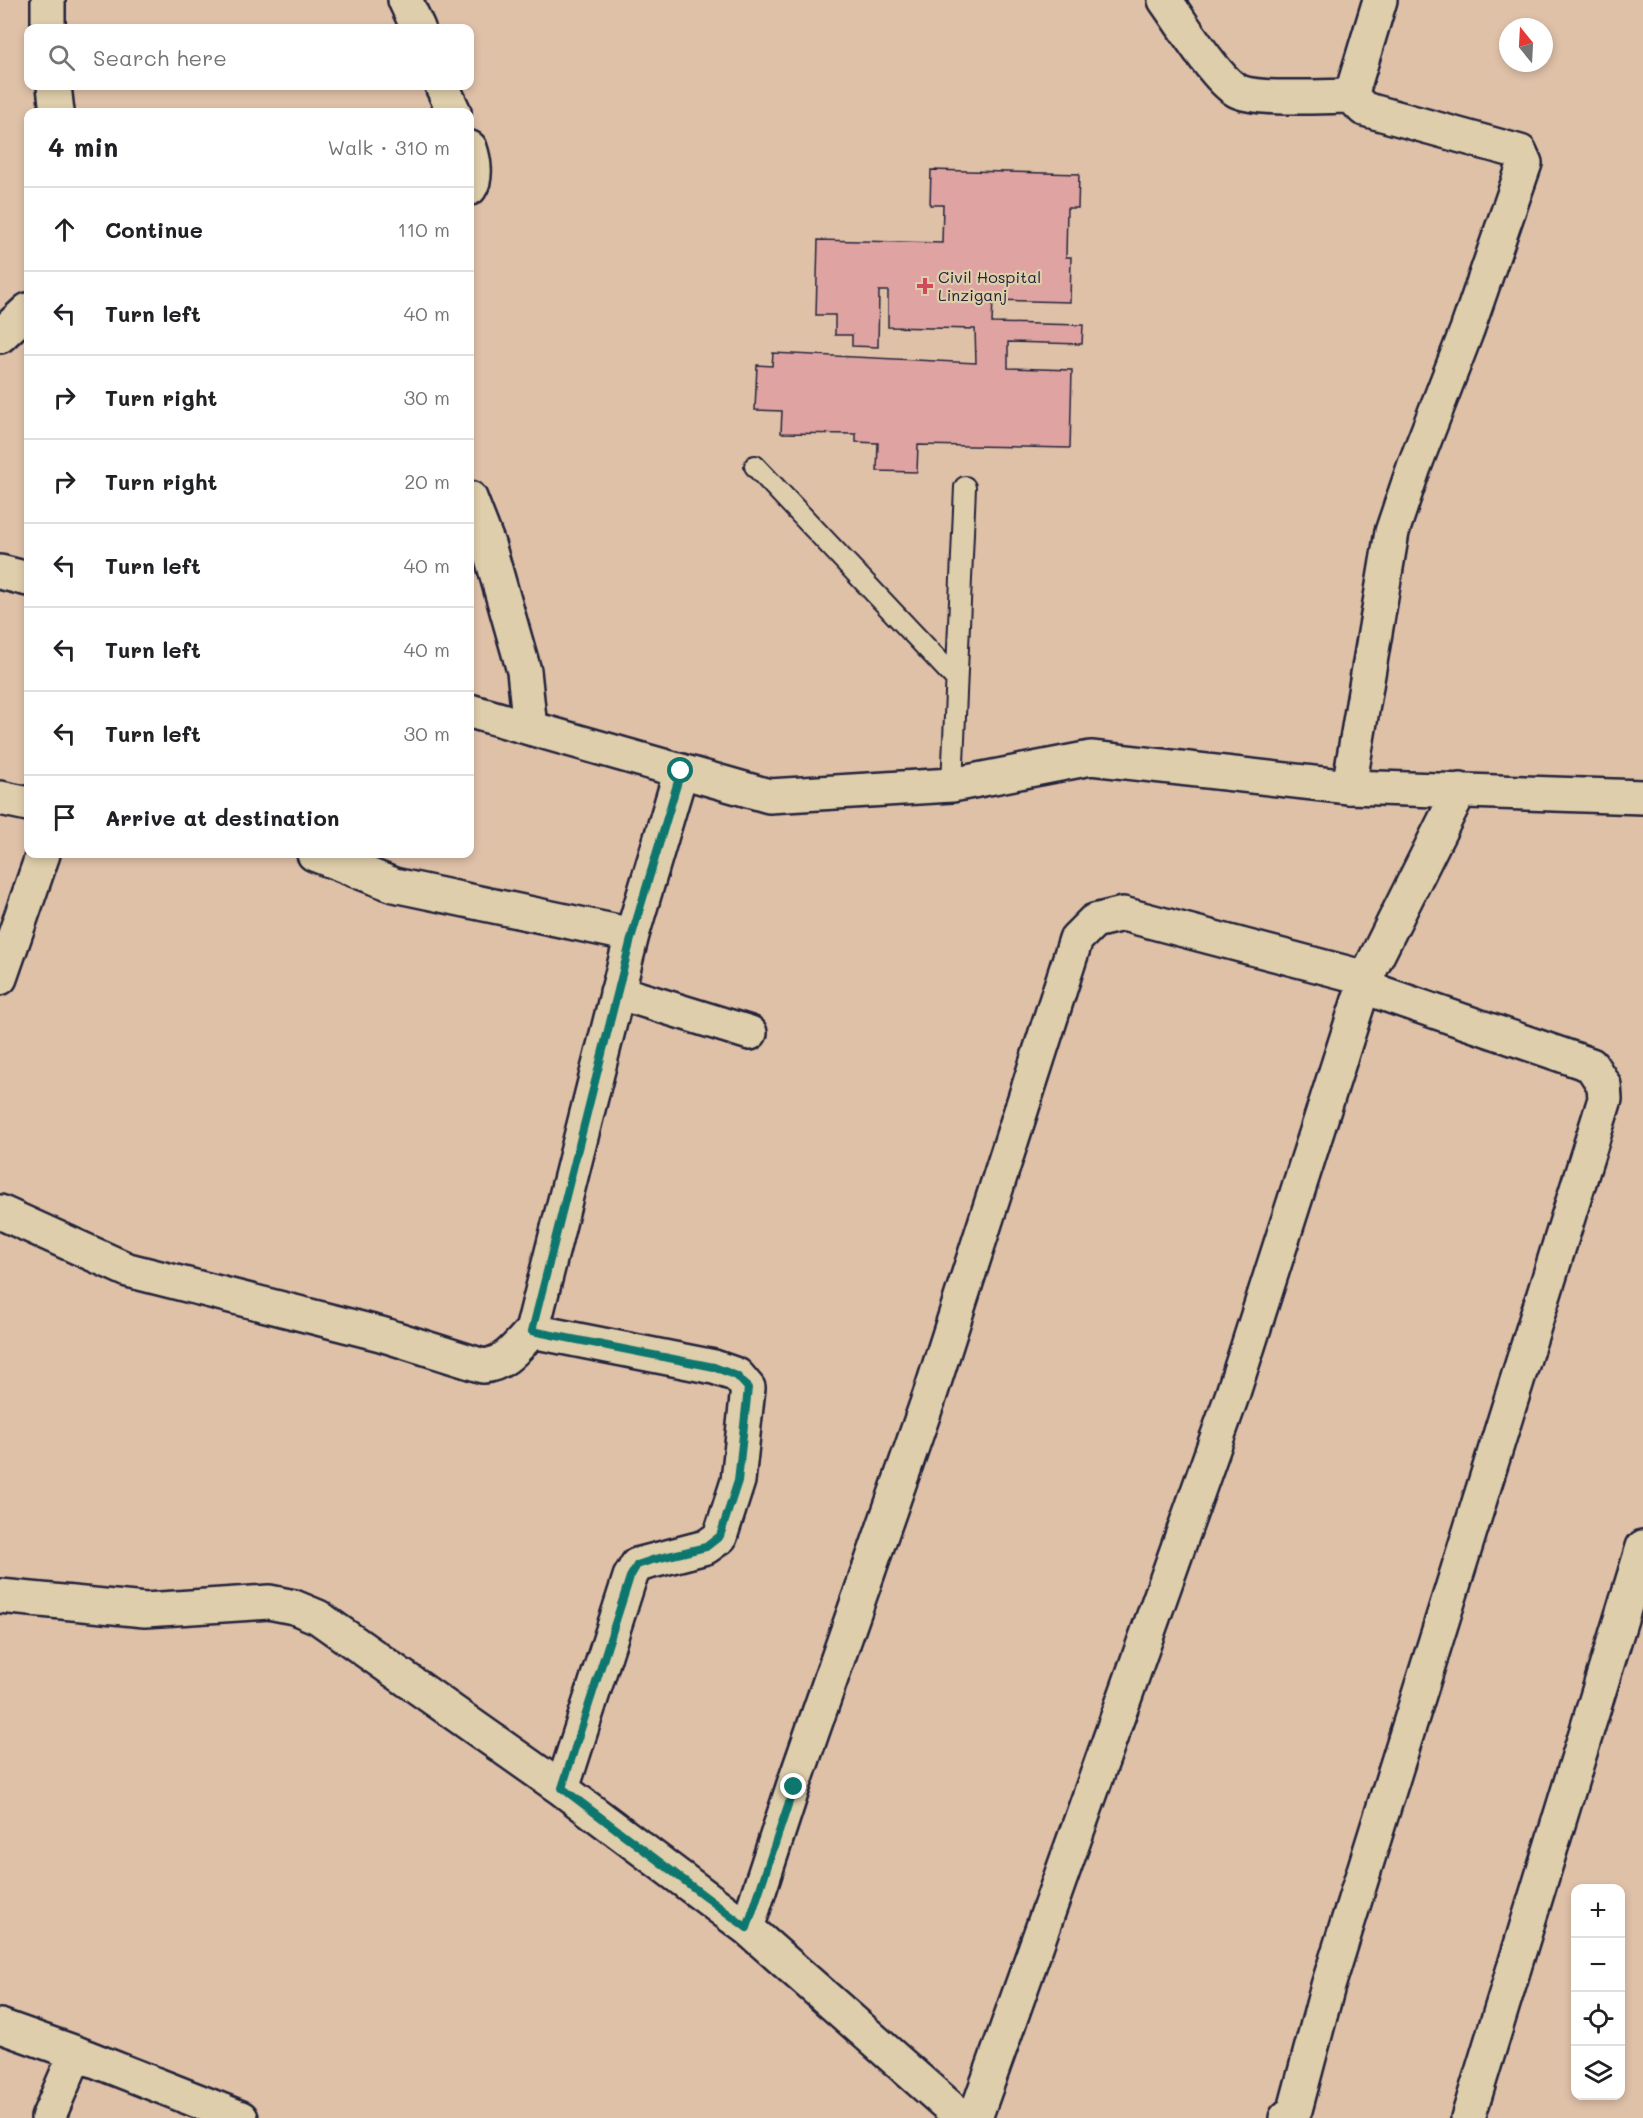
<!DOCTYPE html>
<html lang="en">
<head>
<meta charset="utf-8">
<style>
	:root { --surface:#fff; --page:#f2f2f2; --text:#202124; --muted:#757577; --line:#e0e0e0 }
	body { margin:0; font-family:Mali,sans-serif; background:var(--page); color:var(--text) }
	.controls { position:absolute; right:18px; bottom:18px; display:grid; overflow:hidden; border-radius:12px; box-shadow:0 3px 9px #0003 }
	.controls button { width:54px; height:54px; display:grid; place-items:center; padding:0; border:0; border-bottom:2px solid var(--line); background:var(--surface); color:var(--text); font:30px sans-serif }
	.compass { position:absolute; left:1499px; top:18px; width:54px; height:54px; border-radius:50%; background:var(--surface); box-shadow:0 3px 9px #0003; rotate:342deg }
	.stop { position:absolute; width:18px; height:18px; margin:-14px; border:4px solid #0f766e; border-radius:50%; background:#fff }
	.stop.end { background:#0f766e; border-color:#fff; box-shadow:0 2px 6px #0008 }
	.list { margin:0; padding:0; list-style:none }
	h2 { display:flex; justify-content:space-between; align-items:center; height:78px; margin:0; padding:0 24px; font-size:26px }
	h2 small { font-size:20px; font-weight:400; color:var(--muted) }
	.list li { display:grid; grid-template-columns:39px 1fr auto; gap:18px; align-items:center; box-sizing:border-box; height:84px; padding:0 24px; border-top:2px solid var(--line) }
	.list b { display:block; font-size:22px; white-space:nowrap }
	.list em { font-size:20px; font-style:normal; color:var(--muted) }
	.icon { flex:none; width:33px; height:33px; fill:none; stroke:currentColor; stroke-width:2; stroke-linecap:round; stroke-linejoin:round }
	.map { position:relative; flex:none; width:1643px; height:2118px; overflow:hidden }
	.search { position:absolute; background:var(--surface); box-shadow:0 3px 9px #0003; left:24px; top:24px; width:450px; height:66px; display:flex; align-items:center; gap:15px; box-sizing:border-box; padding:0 21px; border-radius:12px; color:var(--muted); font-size:22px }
	.panel { position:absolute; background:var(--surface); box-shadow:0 3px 9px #0003; left:24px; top:108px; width:450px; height:750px; border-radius:12px }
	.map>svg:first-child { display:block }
</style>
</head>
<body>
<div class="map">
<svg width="1643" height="2118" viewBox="0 0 1643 2118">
	<rect width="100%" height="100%" fill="#dfc1a8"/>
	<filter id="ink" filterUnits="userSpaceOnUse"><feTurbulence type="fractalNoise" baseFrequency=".0167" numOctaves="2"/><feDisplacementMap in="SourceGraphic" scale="12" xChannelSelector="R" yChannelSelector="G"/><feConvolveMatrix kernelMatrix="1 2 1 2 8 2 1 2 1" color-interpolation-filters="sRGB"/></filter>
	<g filter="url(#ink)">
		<!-- building -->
		<path fill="#dfa4a1" stroke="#22223b" stroke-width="1.5" d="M931 170 1079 174 1078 208H1067L1066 257H1071L1070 302 993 300 992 323 1083 325 1082 344 1008 342V368L1072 370 1070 448 918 445 917 472 877 471 878 443 856 442V434L781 433 782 411 755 410 757 365 772 366 773 353 976 363 975 329 888 327V291H879L878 347 852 346V335H835V315H816L818 240 942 243 943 205H930Z"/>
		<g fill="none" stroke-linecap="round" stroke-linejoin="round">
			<defs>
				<path id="service" d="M755 466 956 679
					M952 785 965 487"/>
				<path id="minor" d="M48 0V28
					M405 0 418 28
					M1165 0C1181 22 1215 78 1236 90 1253 101 1327 96 1351 96
					M54 86 57 112
					M442 86 454 112
					M470 148C474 160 477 178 470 188
					M0 336 28 310
					M470 498 488 544 524 671 530 728
					M1349 787 1392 532 1414 467 1467 330 1525 163 1520 152 1364 109 1351 96 1380 0
					M0 798 28 804
					M314 854 394 885 632 935
					M0 978 43 854
					M617 992 750 1033
					M0 1212 128 1270 381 1334 483 1366C506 1364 517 1346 532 1331L632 935 681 771
					M532 1331 714 1367 737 1375 748 1388 738 1481 720 1537 706 1547 637 1565 630 1577 562 1789
					M0 1596 145 1610 269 1602 294 1607 318 1617 562 1789 747 1928 962 2118
					M747 1928 793 1787 930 1395 1076 939 1094 921 1123 914 1366 978
					M0 2026 76 2053 241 2118
					M48 2118 76 2053
					M1286 2118 1295 2110 1328 1986 1605 1099 1604 1085 1591 1065 1364 987
					M1468 2118 1643 1547"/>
				<path id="tertiary" d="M0 572 28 579
					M470 711 769 796 952 785 1091 758 1349 787 1643 797
					M975 2118 1233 1393 1366 978 1460 790"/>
			</defs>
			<!-- service casing -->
			<use href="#service" stroke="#22223b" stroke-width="24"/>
			<!-- minor casing -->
			<use href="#minor" stroke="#22223b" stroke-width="38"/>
			<!-- tertiary casing -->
			<use href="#tertiary" stroke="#22223b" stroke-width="38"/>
			<!-- service -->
			<use href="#service" stroke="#dfceab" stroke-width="20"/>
			<!-- minor -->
			<use href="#minor" stroke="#dfceab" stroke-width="33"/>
			<!-- tertiary -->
			<use href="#tertiary" stroke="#dfceab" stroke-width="33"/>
		</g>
	</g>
	<g fill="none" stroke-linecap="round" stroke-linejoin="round" filter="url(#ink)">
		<!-- route -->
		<path stroke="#0f766e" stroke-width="8" d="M681 771 632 935 532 1331 714 1367 737 1376 748 1388 738 1481 720 1536 706 1547 652 1560 637 1565 630 1577 562 1788 747 1928 794 1787"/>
	</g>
	<!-- markers -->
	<path fill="#d1495b" stroke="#dfceab" stroke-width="2" d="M922 277h6v6h6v6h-6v6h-6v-6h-6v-6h6z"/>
	<g text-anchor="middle" stroke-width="4.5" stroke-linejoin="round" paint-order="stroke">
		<!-- poi labels -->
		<g font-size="16" fill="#22223b" stroke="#dfceab" text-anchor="start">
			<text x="938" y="283">Civil Hospital<tspan x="938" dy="18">Linziganj</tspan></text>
		</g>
	</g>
</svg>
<div class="controls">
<button>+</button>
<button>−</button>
<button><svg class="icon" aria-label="locate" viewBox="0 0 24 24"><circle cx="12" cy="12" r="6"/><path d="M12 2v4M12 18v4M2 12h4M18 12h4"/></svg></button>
<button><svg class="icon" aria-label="layers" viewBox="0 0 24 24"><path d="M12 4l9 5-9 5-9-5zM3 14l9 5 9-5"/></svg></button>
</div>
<svg class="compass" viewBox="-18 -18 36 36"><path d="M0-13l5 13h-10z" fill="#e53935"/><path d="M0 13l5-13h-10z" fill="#757577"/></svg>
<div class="stop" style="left:681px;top:771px"></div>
<div class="stop end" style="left:794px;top:1787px"></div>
<div class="search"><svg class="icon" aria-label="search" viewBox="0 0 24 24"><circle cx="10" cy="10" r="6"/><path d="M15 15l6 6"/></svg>Search here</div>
<section class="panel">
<h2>4 min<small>Walk · 310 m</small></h2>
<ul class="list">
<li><svg class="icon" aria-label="ahead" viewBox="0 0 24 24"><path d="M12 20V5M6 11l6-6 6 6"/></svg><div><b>Continue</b></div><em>110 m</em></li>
<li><svg class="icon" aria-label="left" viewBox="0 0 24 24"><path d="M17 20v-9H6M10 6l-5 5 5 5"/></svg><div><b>Turn left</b></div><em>40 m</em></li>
<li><svg class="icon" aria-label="right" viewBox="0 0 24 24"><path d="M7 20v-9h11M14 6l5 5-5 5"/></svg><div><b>Turn right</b></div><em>30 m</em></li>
<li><svg class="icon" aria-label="right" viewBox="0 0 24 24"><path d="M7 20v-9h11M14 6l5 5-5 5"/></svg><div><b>Turn right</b></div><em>20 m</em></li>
<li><svg class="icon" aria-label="left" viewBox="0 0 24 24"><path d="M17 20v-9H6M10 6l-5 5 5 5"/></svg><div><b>Turn left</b></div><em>40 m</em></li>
<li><svg class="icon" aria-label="left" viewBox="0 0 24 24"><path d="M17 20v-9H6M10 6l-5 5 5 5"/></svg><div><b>Turn left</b></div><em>40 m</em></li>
<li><svg class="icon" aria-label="left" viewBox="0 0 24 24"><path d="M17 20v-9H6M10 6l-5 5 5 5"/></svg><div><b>Turn left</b></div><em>30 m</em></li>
<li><svg class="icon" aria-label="arrive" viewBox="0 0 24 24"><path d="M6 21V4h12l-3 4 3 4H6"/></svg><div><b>Arrive at destination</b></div></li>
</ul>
</section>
</div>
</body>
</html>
